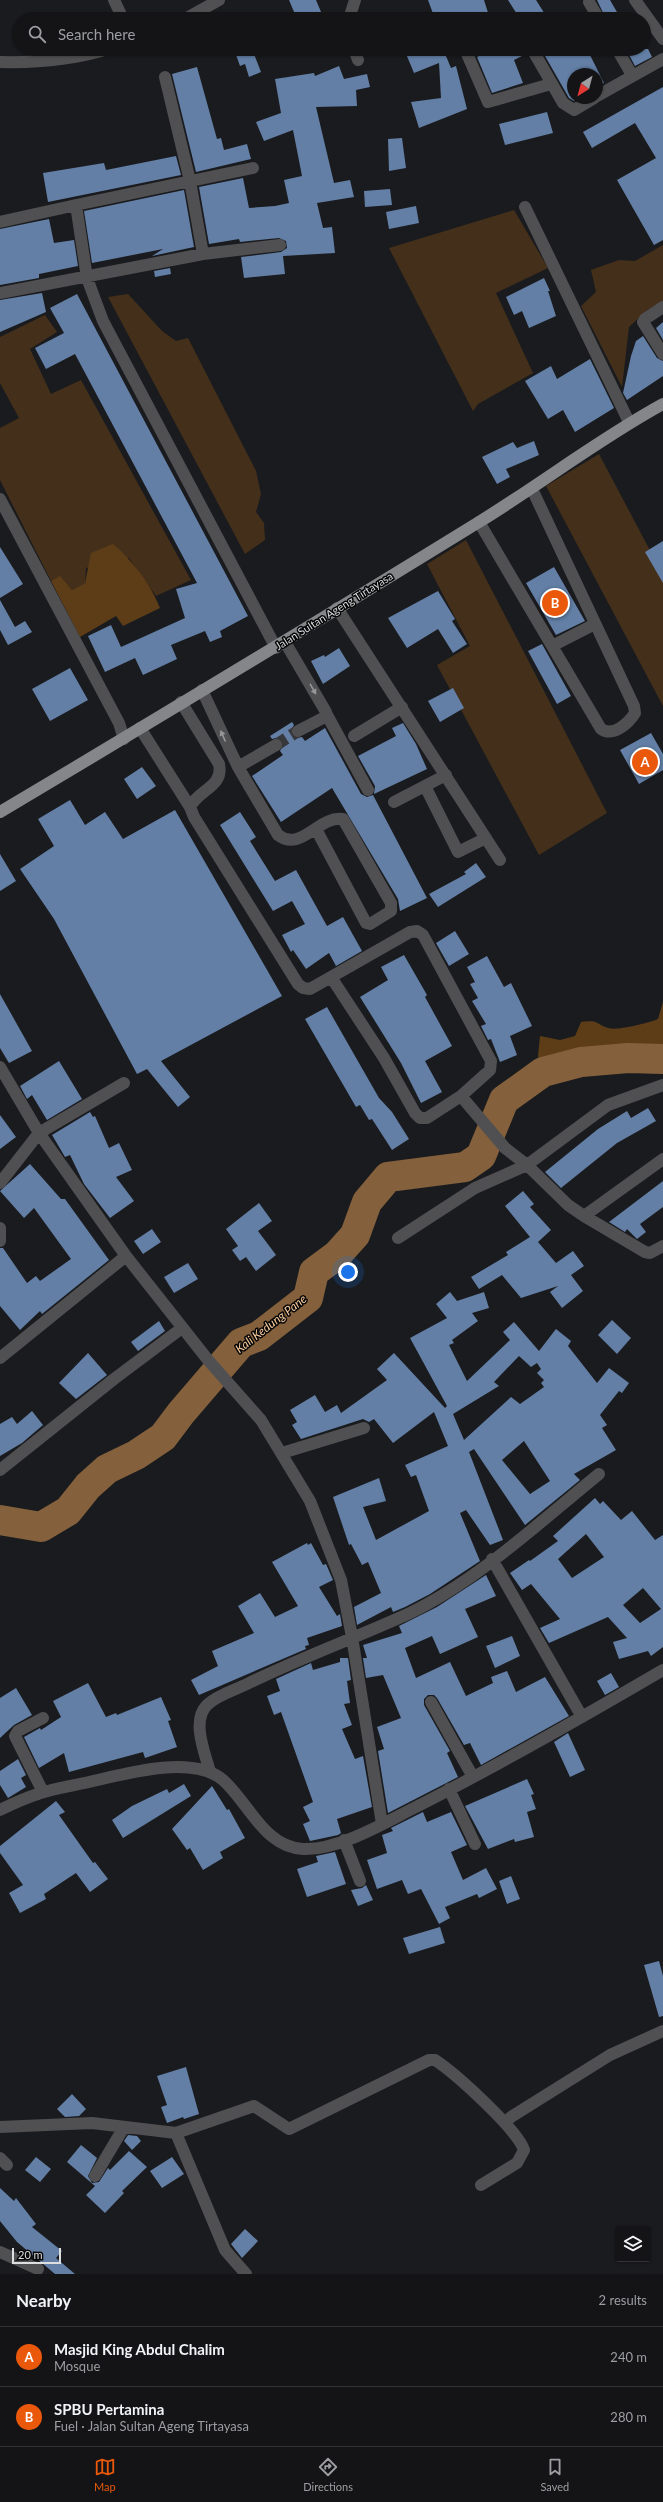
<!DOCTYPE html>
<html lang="en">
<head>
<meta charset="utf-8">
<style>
	:root { --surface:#141416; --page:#1d1d1f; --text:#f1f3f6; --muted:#9d9ea1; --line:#333335; --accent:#ea580c }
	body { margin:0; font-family:Lato,sans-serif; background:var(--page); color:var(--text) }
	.controls { position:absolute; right:12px; bottom:12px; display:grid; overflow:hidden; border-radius:4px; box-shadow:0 1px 3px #0004 }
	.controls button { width:36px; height:36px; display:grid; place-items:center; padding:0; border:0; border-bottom:1px solid var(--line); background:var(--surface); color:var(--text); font:20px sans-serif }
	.compass { position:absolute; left:567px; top:68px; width:36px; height:36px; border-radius:50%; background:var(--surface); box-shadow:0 1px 3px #0004; rotate:216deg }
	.scale { position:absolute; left:12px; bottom:10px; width:49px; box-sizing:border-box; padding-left:4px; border:2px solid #dcdee0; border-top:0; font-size:11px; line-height:14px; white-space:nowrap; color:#dcdee0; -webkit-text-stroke:3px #060607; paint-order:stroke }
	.you { position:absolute; left:348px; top:1272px; width:14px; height:14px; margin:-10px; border:3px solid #fff; border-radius:50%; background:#1a73e8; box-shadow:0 0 0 6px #1a73e833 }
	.badge { display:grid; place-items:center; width:26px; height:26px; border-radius:50%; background:var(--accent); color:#fff; font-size:13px; font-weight:700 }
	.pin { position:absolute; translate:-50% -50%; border:2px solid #fff; box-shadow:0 1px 4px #0006 }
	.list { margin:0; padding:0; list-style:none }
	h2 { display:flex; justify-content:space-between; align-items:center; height:52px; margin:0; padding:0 16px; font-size:17px }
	h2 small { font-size:13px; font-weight:400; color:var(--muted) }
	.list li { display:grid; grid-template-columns:26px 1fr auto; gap:12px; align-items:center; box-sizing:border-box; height:60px; padding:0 16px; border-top:1px solid var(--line) }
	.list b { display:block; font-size:15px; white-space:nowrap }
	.list p { margin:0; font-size:13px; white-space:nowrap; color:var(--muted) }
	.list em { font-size:13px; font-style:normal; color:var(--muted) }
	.icon { flex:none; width:22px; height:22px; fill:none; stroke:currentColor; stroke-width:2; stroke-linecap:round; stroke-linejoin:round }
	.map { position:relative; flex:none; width:663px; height:2274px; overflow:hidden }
	.search { position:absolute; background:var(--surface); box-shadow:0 1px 3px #0004; left:12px; right:12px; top:12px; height:44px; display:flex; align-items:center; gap:10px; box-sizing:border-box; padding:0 14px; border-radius:22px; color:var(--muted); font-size:15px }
	.sheet { height:172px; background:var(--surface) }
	nav { display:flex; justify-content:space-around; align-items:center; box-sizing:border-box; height:56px; border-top:1px solid var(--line); background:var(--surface); font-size:11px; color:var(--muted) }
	nav a { display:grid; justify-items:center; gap:2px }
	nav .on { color:var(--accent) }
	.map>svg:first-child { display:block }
</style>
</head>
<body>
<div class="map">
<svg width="663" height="2274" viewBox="0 0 663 2274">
	<rect width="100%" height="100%" fill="#1a1b1e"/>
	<!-- green -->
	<path fill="#44301a" d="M514 210 548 268 496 293 533 373 478 404 473 411 389 248Z
		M663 245V301L646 311 629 327 622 387 581 306 596 292 591 270 619 260 635 261Z
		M128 294 162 331 176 341 188 338 256 471 261 494 256 512 264 523 265 540 245 554 108 297Z
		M45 315 57 332 30 349 51 394 81 380 191 580 156 596 129 558 86 568 85 583 72 590 60 577 51 581 0 480V428L19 418 0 383V337Z
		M599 454 663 575V706L546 486Z
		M466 540 607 813 539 855 437 665 470 646 427 564Z"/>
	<!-- forest -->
	<path fill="#5d3d17" d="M113 544C133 561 150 583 160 608L123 626 116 616 80 637 51 581 60 576 72 590 85 583 91 553Z
		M663 1002V1053C618 1051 584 1054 541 1066L538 1056 540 1036 560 1040 575 1036 581 1022C600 1020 593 1023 608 1028 618 1031 648 1023 658 1019Z"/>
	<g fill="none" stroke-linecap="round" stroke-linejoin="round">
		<!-- river -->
		<path stroke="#84613c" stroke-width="30" d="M0 1520 41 1527 68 1511 88 1486 107 1469 136 1455 163 1437 181 1413 241 1343 259 1336 308 1298 314 1272 337 1255 355 1235 367 1202 388 1177 465 1167 481 1156 504 1100 543 1072 581 1062 628 1058 663 1059"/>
	</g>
	<!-- building -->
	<path fill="#637fa6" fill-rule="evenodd" d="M289 0H316L324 19H297Z
		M428 0H484L490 19H435Z
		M508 0H536L548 19H520Z
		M597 0H610L621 19H606Z
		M241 49H252L261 72 249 77 245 64 240 66 235 52Z
		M404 49H443L451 68 456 66 467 109 419 128 411 102 441 98 439 63 414 73Z
		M494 49H525L526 54 514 60 523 83 492 93 477 57Z
		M541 49H587L604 83 597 87V74H573V98H579L574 101 569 98Z
		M626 49H648L652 57 635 66Z
		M339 66 344 79 367 74 370 87 356 90 357 106 316 107 334 183 350 180 354 197 317 203 323 228 332 227 335 253 283 256 285 274 244 278 241 257 281 252 287 248 286 241 279 238 240 242 239 239 209 244 199 187 243 178 249 208 275 206 289 203 284 180 302 176 293 130 264 141 256 122 281 113 275 79 314 73 315 76Z
		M197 67 217 139 221 138 224 150 247 144 251 159 196 172 172 74Z
		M663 87V240L654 245 617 180 656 158 635 123 592 148 583 132Z
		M547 112 553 133 505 145 499 124Z
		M402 138 406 168 389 171 388 139Z
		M176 156 181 175 48 202 43 173 104 163 106 170Z
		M390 189 392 205 365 207 364 191Z
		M184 190 194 247 152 256 163 249 92 263 84 211Z
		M416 206 419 223 389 229 386 212Z
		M49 219 54 243 74 240 78 266 39 274V278L0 285V229Z
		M170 268 171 274 155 277 154 271Z
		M544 278 550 291H548L556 316 529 328 522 311 514 315 506 297Z
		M42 293 46 312 0 332V300Z
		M77 294 248 616 220 631 222 637 210 642 205 631 171 645 177 659 143 675 135 658 105 672 88 636 111 625 121 647 185 618 176 589 197 583 75 354 46 369 35 348 64 333 50 308Z
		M663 322V340L656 328Z
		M643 336 657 358 663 361V376L627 400 623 393 631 356 636 341Z
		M590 359 614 408 575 432 563 410 548 419 525 381 551 366 557 379Z
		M534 441 539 455 506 469 510 477 497 484 482 457 513 442 517 448Z
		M663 541V583L645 552Z
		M0 547 23 584 0 598Z
		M554 567 585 621 556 635 526 583Z
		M438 591 455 619 452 621 467 644 453 653 438 629 407 648 388 618Z
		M0 600 15 627 25 621 32 632 8 645 0 630Z
		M542 644 571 696 557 704 528 651Z
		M339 648 350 666 323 684 311 661 324 655 325 657Z
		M70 668 88 700 50 721 32 689Z
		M453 688 464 708 440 722 428 701Z
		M292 722 294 725 291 730 292 735 297 738 302 737 305 741 325 728 361 794 367 797 373 795 427 898 400 911 398 899 332 788 281 822 252 776 283 755 280 751 283 745 282 741 276 738 272 739 270 736Z
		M403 723 416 744 427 769 374 794 375 786 358 756 396 736 392 728Z
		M651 733 663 754V770L639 784 620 750Z
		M142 767 156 786 137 799 124 779Z
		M70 800 85 825 105 812 123 839 175 810 282 996 161 1061 190 1097 178 1107 147 1069 137 1074 54 919 20 869 54 846 38 819Z
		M240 812 256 837 250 841 275 881 296 870 327 926 343 917 362 951 336 966 329 953 306 969 293 950 291 952 282 935 305 924 292 901 273 911 220 825Z
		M0 854 16 881 0 891Z
		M476 863 486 877 438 907 429 894 466 874 464 872Z
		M455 931 469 954 449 966 436 943Z
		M404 955 427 995 425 997 452 1046 425 1061 442 1092 421 1103 401 1063 360 997 388 980 381 967Z
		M487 956 504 987 511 983 532 1026 510 1036 517 1055 500 1062 491 1039 488 1040 481 1026 486 1024 472 1001 478 998 470 984 475 982 467 967Z
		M0 994 32 1051 9 1063 0 1048Z
		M327 1007 379 1098 392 1112 409 1139 392 1150 372 1119 369 1120 360 1105 356 1107 305 1019Z
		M59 1061 82 1099 47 1120 32 1095 27 1099 20 1086Z
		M648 1108 656 1121 617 1143 561 1188 545 1172 598 1129 627 1111 631 1118Z
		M90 1112 93 1117 95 1116 109 1148 119 1143 132 1170 116 1177 134 1201 110 1218 84 1184 70 1155 65 1157 52 1135Z
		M0 1115 16 1137 0 1149Z
		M30 1164 61 1199H65L109 1260 42 1314 40 1311 20 1330 0 1306V1248H3L27 1283 36 1276 40 1281 71 1259 34 1208 24 1218 0 1191Z
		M663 1181V1207L640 1224 646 1232 637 1239 627 1229 625 1232 609 1222Z
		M523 1191 534 1204 530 1207 551 1230 538 1242 556 1263 573 1251 584 1266 571 1275 583 1291 562 1308 550 1292 558 1286 521 1298 502 1275 479 1289 471 1277 508 1255 506 1252 530 1237 505 1206Z
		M259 1203 272 1221 258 1231 276 1255 256 1271 246 1257 240 1261 232 1250 238 1246 226 1229Z
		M152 1229 161 1242 143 1254 134 1241Z
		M188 1263 198 1279 174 1293 164 1277Z
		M450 1292 457 1301 484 1292 489 1308 472 1313 478 1321 452 1340 454 1343 449 1345 467 1381 510 1340 503 1332 514 1322 539 1351 556 1329 571 1341 568 1346 597 1383 609 1368 629 1383 622 1393 619 1391 600 1415 607 1425 602 1428 616 1450 574 1474 580 1480 525 1525 474 1449 469 1452 503 1540 490 1545 466 1510 460 1513 480 1561 430 1594 405 1607 393 1612 391 1607 357 1625 354 1607 381 1593 368 1562 362 1565 351 1544 349 1545 333 1497 379 1478 386 1501 363 1507 376 1540 429 1511 416 1475 411 1477 405 1465 448 1446 434 1412 393 1443 374 1419 369 1422 363 1419 301 1439 292 1425 297 1422 290 1410 315 1395 325 1412 337 1405 341 1413 387 1380 377 1369 394 1353 445 1408 447 1406 410 1338 447 1318 436 1304ZM519 1356 531 1367 537 1363 541 1369 537 1373 544 1380 541 1383 544 1387 520 1404 511 1397 464 1440 453 1414 499 1386 494 1382ZM524 1441 550 1481 530 1494 502 1460Z
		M612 1320 631 1338 617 1354 598 1335Z
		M159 1321 165 1331 138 1351 131 1342Z
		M88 1353 107 1375 76 1399 59 1383Z
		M32 1411 43 1425 22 1443 0 1456V1424L12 1417 17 1424Z
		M595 1498 600 1504 603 1501 621 1520 632 1511 655 1540 663 1535V1647L651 1656 648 1651 619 1659 613 1642 627 1638 608 1617 549 1643 540 1628 560 1619 531 1584 522 1590 510 1573 529 1560 530 1561 558 1541 553 1536ZM586 1534 604 1557 572 1578 558 1559ZM643 1588 661 1609 640 1623 623 1605Z
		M307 1543 308 1545 311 1543 323 1565 326 1564 333 1580 319 1587 337 1616 340 1614 342 1626 307 1638 309 1645 305 1646 306 1649 199 1695 191 1680 218 1666 212 1651 254 1633 238 1606 260 1593 275 1617 298 1606 272 1562Z
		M486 1575 496 1596 465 1609 478 1637 440 1654 432 1636 405 1648 416 1678 450 1662 466 1696 493 1683 491 1677 507 1671 516 1692 545 1677 569 1716 481 1765 470 1743 464 1745 437 1698 434 1695H428L424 1699V1705L450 1751 447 1753 458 1777 388 1813 378 1751 384 1749 377 1727 401 1718 383 1675 366 1678 363 1658H367L363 1645 402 1633 399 1626 437 1607Z
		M512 1636 520 1656 495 1668 486 1646Z
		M340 1658H348L351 1680 347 1681 350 1703 344 1704 352 1725 342 1729 355 1759 363 1756 372 1807 337 1819 341 1833 338 1835 310 1841 303 1824 310 1821 303 1807 313 1802 281 1712 274 1715 267 1696 280 1691 276 1679 311 1663 313 1670 340 1662Z
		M611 1673 619 1687 605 1695 597 1681Z
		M88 1683 106 1717 116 1713 117 1715 161 1697 171 1720 168 1721 177 1747 145 1758 143 1752 69 1772 64 1753 39 1768 24 1737 40 1728 41 1730 61 1717 53 1701Z
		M16 1688 32 1715 14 1725 0 1738V1698Z
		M568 1733 585 1770 570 1777 554 1742Z
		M18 1759 26 1775 21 1778 26 1787 8 1798 0 1785V1771Z
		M527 1779 534 1794 531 1795 536 1809 527 1812 534 1837 515 1842 514 1839 488 1849 465 1806Z
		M184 1784 191 1796 123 1838 112 1820 132 1806 167 1789 169 1793Z
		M212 1786 227 1810 229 1809 245 1838 220 1852 223 1858 203 1870 190 1848 187 1850 172 1829Z
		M56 1801 65 1812 59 1815 93 1863 95 1862 108 1879 90 1892 76 1873 44 1894 46 1899 20 1913 9 1893 23 1885 0 1853V1846Z
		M423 1812 427 1822 451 1812 467 1845 451 1852 463 1880 486 1868 497 1889 479 1898 477 1894 445 1907 450 1918 439 1924 421 1889 408 1894 402 1880 377 1889 367 1860 387 1853 382 1835 393 1831 391 1828Z
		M335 1852 346 1884 307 1897 297 1869 318 1862 316 1856Z
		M511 1876 520 1899 507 1904 499 1881Z
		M366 1885 373 1900 358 1906 351 1890 362 1888Z
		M440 1927 445 1943 409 1954 403 1938Z
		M659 1961 663 1976V2016L659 2017 644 1965Z
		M186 2067 199 2114 184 2119 183 2117 167 2123 161 2107 167 2105 157 2076Z
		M72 2094 86 2109 79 2116 65 2117 57 2109Z
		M128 2135 137 2136 141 2141 132 2150 124 2141Z
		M81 2145 97 2158 88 2176 92 2183 99 2182 108 2168 110 2170 129 2151 147 2167 122 2191 124 2193 105 2213 86 2195 95 2186 67 2162Z
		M36 2157 51 2169 40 2182 25 2170Z
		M172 2157 184 2174 162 2188 150 2171Z
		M0 2188 14 2201 16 2198 36 2224 32 2227 62 2251 56 2258 75 2274H55L17 2242 0 2221Z
		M245 2229 258 2241 242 2258 231 2244Z"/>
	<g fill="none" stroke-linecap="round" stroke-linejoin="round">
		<!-- minor-tunnel -->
		<path stroke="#37383b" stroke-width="12" stroke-dasharray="12 6" stroke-linecap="butt" d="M276 745 298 731"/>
		<!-- minor -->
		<path stroke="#505052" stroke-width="12" d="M114 0 123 19
			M635 0 663 39
			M589 2 599 19
			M185 19 219 0
			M349 19 355 0
			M507 19H512
			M354 49 358 60
			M465 49 488 102 551 84
			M532 49 563 103 574 110 594 98
			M617 49 632 75
			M0 62C38 63 72 60 108 49
			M165 77 190 181 203 254
			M597 96 663 59
			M253 168 76 205 87 278 103 321 276 648
			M525 207 629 422
			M0 222 76 205
			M0 293 203 254 280 245
			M663 307 645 319 643 322 663 354
			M0 499 119 723 124 739
			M479 522 601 729C613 737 628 724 635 713L634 706 532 489
			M337 608 500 860
			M285 642 326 712 325 717 298 731
			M552 646 595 624
			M202 690 238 767 278 835C301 853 319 815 343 819L391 903V911L370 924 366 923 316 829
			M181 702 219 764C224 787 199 789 190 807L194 817 298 984 303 988 310 989 410 932 417 931 423 935 491 1061 490 1070 461 1096 427 1118H420L415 1113 384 1058 331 977
			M327 715 368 790
			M140 728 190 807
			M354 736 402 707
			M238 767 276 745
			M425 786 458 852 486 838
			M394 802 446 775
			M0 1067 39 1133 126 1256 208 1360 261 1420 310 1501 341 1580 352 1637 382 1824
			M461 1096 505 1148 527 1165 568 1205 584 1216 663 1159
			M0 1183 39 1133 124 1083
			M584 1216 645 1252 650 1253 663 1246
			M0 1228V1241
			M398 1238 475 1188 527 1165 608 1105 663 1085
			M0 1358 126 1256
			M282 1453 364 1428
			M0 1470 114 1379 182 1328
			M492 1559 582 1717
			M431 1702 473 1777
			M43 1718 18 1731 15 1736 43 1792
			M210 1772C205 1753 191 1721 207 1705 217 1695 235 1690 247 1684 300 1658 355 1638 408 1614 477 1581 540 1522 599 1474
			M449 1789 475 1844
			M0 1810C12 1804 25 1798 38 1794 54 1788 72 1786 89 1782 125 1774 192 1754 223 1780 249 1803 264 1847 303 1849 337 1851 384 1823 414 1808 499 1765 581 1718 663 1670
			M344 1840 360 1881
			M505 2123 511 2117 610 2055 663 2031
			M0 2127 92 2123 176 2133 254 2106 289 2129 429 2060H435C455 2073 517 2129 524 2150L517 2163 481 2185
			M176 2133 225 2250 246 2274
			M0 2158 7 2165
			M95 2176 124 2127
			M0 2252 38 2269"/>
		<!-- major -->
		<path stroke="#848689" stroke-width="12" d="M0 812C160 717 320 620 479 522 541 484 599 439 663 404"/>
	</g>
	<!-- one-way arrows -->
	<defs><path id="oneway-solid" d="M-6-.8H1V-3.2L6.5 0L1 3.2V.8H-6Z"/></defs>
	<g fill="#969799">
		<use href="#oneway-solid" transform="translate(313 689) rotate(60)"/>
		<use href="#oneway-solid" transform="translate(223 736) rotate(-114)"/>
	</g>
	<g text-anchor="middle" stroke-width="3" stroke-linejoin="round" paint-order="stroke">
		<!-- street labels -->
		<g font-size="11" fill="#dcdee0" stroke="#060607">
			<text transform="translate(334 611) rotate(-32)" y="4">Jalan Sultan Ageng Tirtayasa</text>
		</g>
		<!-- water labels -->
		<g font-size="12" font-style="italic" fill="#f8cb9c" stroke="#060607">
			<text transform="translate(271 1324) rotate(-38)" y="4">Kali Kedung Pane</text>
		</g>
	</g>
</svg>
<div class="controls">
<button><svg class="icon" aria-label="layers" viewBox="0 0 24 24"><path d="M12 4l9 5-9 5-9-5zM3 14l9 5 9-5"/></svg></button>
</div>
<svg class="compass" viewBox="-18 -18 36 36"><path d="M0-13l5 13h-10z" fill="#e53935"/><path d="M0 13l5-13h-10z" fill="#9d9ea1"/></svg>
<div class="scale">20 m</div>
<div class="you"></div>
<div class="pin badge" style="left:645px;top:762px">A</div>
<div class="pin badge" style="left:555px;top:603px">B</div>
<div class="search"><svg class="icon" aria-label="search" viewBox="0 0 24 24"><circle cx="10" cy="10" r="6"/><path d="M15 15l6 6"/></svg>Search here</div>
</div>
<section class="sheet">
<h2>Nearby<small>2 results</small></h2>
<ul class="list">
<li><span class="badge">A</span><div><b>Masjid King Abdul Chalim</b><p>Mosque</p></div><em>240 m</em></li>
<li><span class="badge">B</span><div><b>SPBU Pertamina</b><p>Fuel · Jalan Sultan Ageng Tirtayasa</p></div><em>280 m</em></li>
</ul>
</section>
<nav>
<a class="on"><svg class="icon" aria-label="map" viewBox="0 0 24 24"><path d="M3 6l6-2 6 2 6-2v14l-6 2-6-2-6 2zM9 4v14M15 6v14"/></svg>Map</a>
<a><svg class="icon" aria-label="directions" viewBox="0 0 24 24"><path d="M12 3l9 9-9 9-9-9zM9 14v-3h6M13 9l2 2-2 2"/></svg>Directions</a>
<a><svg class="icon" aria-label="saved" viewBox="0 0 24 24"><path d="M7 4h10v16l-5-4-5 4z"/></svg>Saved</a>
</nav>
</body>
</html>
